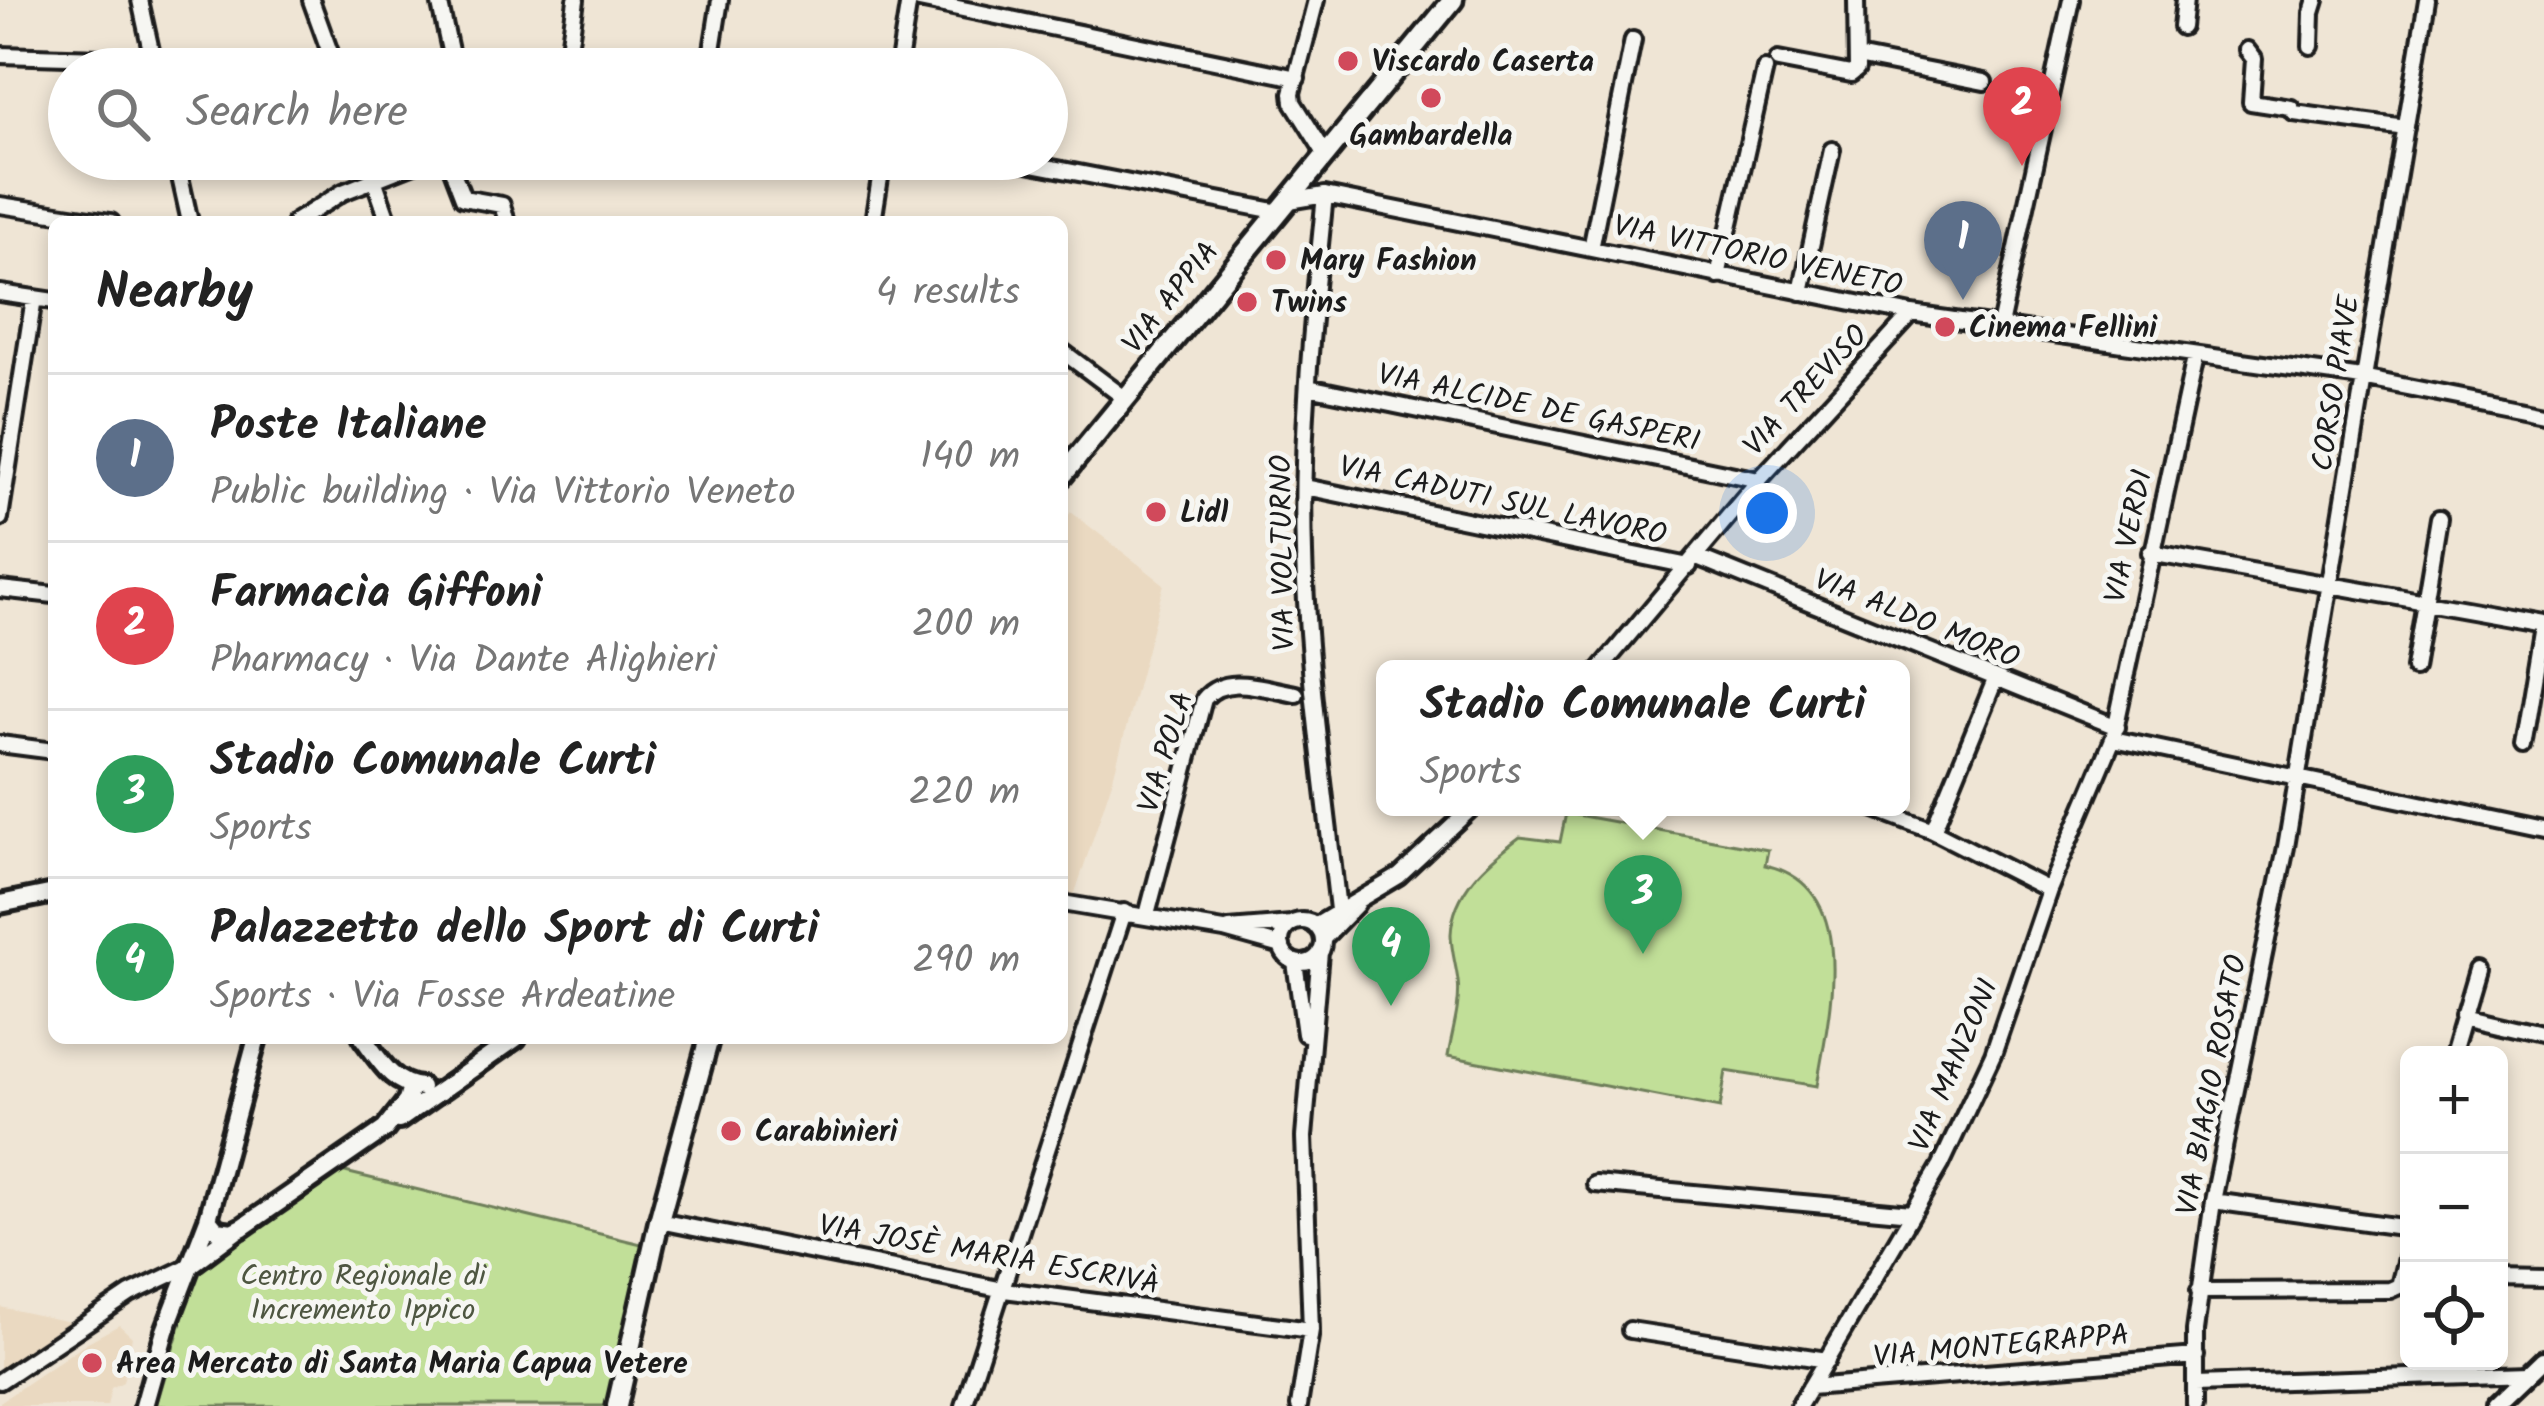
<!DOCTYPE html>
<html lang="en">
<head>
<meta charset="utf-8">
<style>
	:root { --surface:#fff; --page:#f6f6f6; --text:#222; --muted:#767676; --line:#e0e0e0; --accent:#d1495b }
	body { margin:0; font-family:Kalam,sans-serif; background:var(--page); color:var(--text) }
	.controls { position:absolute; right:36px; bottom:36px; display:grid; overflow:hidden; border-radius:18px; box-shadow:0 6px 18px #0003 }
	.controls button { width:108px; height:108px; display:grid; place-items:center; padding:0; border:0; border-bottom:3px solid var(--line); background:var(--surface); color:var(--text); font:60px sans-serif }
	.you { position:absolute; left:1767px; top:513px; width:42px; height:42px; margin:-30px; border:9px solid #fff; border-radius:50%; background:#1a73e8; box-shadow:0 0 0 18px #1a73e833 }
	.badge { display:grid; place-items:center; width:78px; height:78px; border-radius:50%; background:var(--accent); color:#fff; font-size:39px; font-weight:700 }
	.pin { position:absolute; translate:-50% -99px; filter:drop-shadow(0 3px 6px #0008) }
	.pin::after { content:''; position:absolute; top:63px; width:42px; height:36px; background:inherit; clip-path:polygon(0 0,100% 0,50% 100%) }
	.popup { position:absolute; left:1376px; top:660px; width:534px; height:156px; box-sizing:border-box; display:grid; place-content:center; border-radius:18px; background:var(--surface); filter:drop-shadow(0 3px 9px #0005); font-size:39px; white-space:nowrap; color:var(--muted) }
	.popup b { font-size:45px; color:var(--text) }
	.popup::after { content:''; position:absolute; left:50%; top:100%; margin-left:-24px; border:24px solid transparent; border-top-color:var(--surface) }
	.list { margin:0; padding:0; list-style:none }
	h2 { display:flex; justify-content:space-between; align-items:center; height:156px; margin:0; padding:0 48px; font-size:51px }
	h2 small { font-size:39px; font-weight:400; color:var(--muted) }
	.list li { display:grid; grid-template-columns:78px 1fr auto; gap:36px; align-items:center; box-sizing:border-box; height:168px; padding:0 48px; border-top:3px solid var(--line) }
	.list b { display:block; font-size:45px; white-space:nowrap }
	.list p { margin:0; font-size:39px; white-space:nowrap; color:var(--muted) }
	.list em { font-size:39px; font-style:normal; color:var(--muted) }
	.icon { flex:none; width:66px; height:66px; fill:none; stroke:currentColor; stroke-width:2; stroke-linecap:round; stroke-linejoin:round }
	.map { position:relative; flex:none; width:2544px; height:1406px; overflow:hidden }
	.search { position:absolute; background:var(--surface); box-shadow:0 6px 18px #0003; left:48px; top:48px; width:1020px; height:132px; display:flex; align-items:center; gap:30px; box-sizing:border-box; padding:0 42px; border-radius:66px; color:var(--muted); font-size:45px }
	.panel { position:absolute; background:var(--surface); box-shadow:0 6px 18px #0003; left:48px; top:216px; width:1020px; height:828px; border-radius:18px }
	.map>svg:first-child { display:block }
</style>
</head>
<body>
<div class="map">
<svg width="2544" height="1406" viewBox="0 0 2544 1406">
	<rect width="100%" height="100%" fill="#efe5d5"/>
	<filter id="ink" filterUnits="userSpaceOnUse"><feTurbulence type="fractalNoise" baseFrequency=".00833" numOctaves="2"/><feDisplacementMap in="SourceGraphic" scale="24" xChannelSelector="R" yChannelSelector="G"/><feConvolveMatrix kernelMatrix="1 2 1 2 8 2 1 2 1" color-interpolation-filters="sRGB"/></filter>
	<g filter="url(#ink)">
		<!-- built -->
		<path fill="#ead9c1" d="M1071 512 1164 584 1113 778 1074 896 1062 895V523Z
			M0 1307 84 1325 0 1381Z
			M119 1325 132 1337 123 1382 111 1388 107 1406H0V1402L86 1343Z"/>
		<!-- green -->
		<path fill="#c1df98" stroke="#6e7e5a" stroke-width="3" d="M1566 813 1768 850 1765 865C1863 886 1828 1017 1817 1086L1726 1071 1720 1108 1448 1056C1452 1033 1461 1004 1458 981 1456 965 1451 950 1451 934 1453 890 1488 861 1520 837L1560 842Z
			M341 1171 654 1247 617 1406H156L198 1265Z"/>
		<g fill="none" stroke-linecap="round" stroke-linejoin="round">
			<defs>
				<path id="minor" d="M140 0 155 69
					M311 0 336 69
					M439 0 454 69
					M919 0 1297 78
					M1316 0 1292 93 1293 102 1326 155
					M2181 27 2184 0
					M2311 46 2312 13 2316 0
					M2247 50 2254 59 2251 102 2291 108 2294 113 2406 128
					M0 55 101 58
					M1857 57 1984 82
					M1778 60 1851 74 1857 69 1856 0
					M566 69 576 0
					M709 69 720 0
					M898 69 909 0
					M176 159 190 222
					M367 159 389 222
					M448 159 463 198 502 205 507 222
					M1006 159 1280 212
					M1325 195C1313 314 1300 433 1304 553 1307 672 1325 791 1338 910
					M1289 201 1325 195 1912 314 2362 378 2544 414
					M0 205 111 222
					M295 222 343 192 427 159
					M873 222 883 159
					M1591 249 1633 40
					M1718 276 1765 69
					M1801 292 1832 150
					M0 293 54 301
					M2000 326 2071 0
					M1062 351 1126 399
					M1308 387 1759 480
					M1305 487 1689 566
					M0 518 34 298
					M2150 553 2544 623
					M1697 557 2117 727
					M0 589 54 595
					M2414 668 2439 518
					M1600 669 1759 480 1912 314
					M2113 739 2544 830
					M0 744 54 751
					M2524 746 2544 625
					M1870 807 1933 831 2049 890
					M1933 831 1995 680
					M1062 903 1224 930 1282 946
					M1147 915 1204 699C1225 673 1265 689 1296 694
					M1281 942a21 21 0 1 1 42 0a21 21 0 1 1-42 0Z
					M1315 926 1399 876 1473 807
					M1229 929 1291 924
					M1323 939 1357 904
					M1295 962 1305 1034
					M2462 1016 2544 1035
					M2452 1055 2477 970
					M1595 1184 1912 1213
					M2213 1201 2409 1228
					M659 1221 1004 1290 1311 1330
					M2499 1277 2544 1278
					M2199 1291 2390 1290 2399 1286 2409 1246
					M1630 1330 1827 1360
					M0 1381 130 1294 189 1266
					M2196 1384 2530 1373
					M1810 1387 2196 1356
					M964 1406 1124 912
					M1299 1406 1311 1330 1304 1137 1320 952
					M1799 1406 1941 1165 1993 1054 2049 890 2113 739 2195 357
					M2195 1406V1331L2213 1201 2286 847 2427 0"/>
				<path id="tertiary" d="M0 904 54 893
					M363 1038C379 1059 392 1085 421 1087
					M399 1120 516 1038
					M208 1219 217 1230 233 1232 243 1227 385 1129 407 1101 411 1087
					M189 1266 236 1231
					M144 1406 165 1331 208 1219 257 1038
					M2496 1406 2544 1360"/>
				<path id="secondary" d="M1062 476 1453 0
					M617 1406 659 1221 709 1038"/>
			</defs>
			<!-- minor casing -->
			<use href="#minor" stroke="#1c1c1c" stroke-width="22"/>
			<!-- tertiary casing -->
			<use href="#tertiary" stroke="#1c1c1c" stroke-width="26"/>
			<!-- secondary casing -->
			<use href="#secondary" stroke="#1c1c1c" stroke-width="27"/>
			<!-- minor -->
			<use href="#minor" stroke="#f6f6f2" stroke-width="14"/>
			<!-- tertiary -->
			<use href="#tertiary" stroke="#f6f6f2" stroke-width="16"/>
			<!-- secondary -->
			<use href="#secondary" stroke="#f6f6f2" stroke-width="18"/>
		</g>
	</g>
	<!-- markers -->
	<g fill="#d1495b" stroke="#f6f6f2" stroke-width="4.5">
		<circle cx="1348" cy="61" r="12"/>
		<circle cx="1431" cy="98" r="12"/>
		<circle cx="1276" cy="260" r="12"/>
		<circle cx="1247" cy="302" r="12"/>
		<circle cx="1945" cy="327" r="12"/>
		<circle cx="1156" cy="512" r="12"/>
		<circle cx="731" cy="1131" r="12"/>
		<circle cx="92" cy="1363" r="12"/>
	</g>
	<g text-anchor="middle" stroke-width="10" stroke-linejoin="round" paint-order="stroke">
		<!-- poi labels -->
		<g font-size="30" font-weight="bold" fill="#1c1c1c" stroke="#f6f6f2" text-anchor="start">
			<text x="1372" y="71">Viscardo Caserta</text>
			<text x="1431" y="145" text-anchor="middle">Gambardella</text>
			<text x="1300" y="270">Mary Fashion</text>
			<text x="1271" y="312">Twins</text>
			<text x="1969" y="337">Cinema Fellini</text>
			<text x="1180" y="522">Lidl</text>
			<text x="755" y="1141">Carabinieri</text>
			<text x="116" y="1373">Area Mercato di Santa Maria Capua Vetere</text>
		</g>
		<!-- street labels -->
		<g font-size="30" fill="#1c1c1c" stroke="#f6f6f2">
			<text transform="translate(1758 255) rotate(12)" y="10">VIA VITTORIO VENETO</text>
			<text transform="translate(1170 297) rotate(-51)" y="10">VIA APPIA</text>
			<text transform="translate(2335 383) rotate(-81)" y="10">CORSO PIAVE</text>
			<text transform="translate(1805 390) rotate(-47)" y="10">VIA TREVISO</text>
			<text transform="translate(1539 407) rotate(12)" y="10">VIA ALCIDE DE GASPERI</text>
			<text transform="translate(1503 500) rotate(12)" y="10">VIA CADUTI SUL LAVORO</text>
			<text transform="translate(2128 536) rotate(-78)" y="10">VIA VERDI</text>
			<text transform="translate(1282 553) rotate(-91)" y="10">VIA VOLTURNO</text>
			<text transform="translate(1917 618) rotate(22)" y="10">VIA ALDO MORO</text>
			<text transform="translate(1165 752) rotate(-73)" y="10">VIA POLA</text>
			<text transform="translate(1953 1065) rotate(-67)" y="10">VIA MANZONI</text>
			<text transform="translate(2211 1085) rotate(-79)" y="10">VIA BIAGIO ROSATO</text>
			<text transform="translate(989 1254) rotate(10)" y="10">VIA JOSÈ MARIA ESCRIVÀ</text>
			<text transform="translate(2001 1345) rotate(-5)" y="10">VIA MONTEGRAPPA</text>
		</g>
		<!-- park labels -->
		<g font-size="30" fill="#4e5641" stroke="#f6f6f2">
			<text x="363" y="1285">Centro Regionale di<tspan x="363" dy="34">Incremento Ippico</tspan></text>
		</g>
	</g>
</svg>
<div class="controls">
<button>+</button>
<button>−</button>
<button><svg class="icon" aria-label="locate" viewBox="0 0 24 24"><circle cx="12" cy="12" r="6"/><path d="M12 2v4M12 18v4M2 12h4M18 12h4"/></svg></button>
</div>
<div class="you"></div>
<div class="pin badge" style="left:1963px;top:300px;background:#5c6f8a">1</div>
<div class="pin badge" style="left:2022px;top:166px;background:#e0444e">2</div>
<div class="pin badge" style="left:1643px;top:954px;background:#2e9e5b">3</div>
<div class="popup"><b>Stadio Comunale Curti</b>Sports</div>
<div class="pin badge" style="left:1391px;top:1006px;background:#2e9e5b">4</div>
<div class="search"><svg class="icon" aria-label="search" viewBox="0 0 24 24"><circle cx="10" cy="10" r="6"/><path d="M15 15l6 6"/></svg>Search here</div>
<section class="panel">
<h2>Nearby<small>4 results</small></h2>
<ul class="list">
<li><span class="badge" style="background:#5c6f8a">1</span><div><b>Poste Italiane</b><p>Public building · Via Vittorio Veneto</p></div><em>140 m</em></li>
<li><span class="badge" style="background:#e0444e">2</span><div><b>Farmacia Giffoni</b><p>Pharmacy · Via Dante Alighieri</p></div><em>200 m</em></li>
<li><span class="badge" style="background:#2e9e5b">3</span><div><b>Stadio Comunale Curti</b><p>Sports</p></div><em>220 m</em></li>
<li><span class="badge" style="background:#2e9e5b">4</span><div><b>Palazzetto dello Sport di Curti</b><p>Sports · Via Fosse Ardeatine</p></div><em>290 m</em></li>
</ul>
</section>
</div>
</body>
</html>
